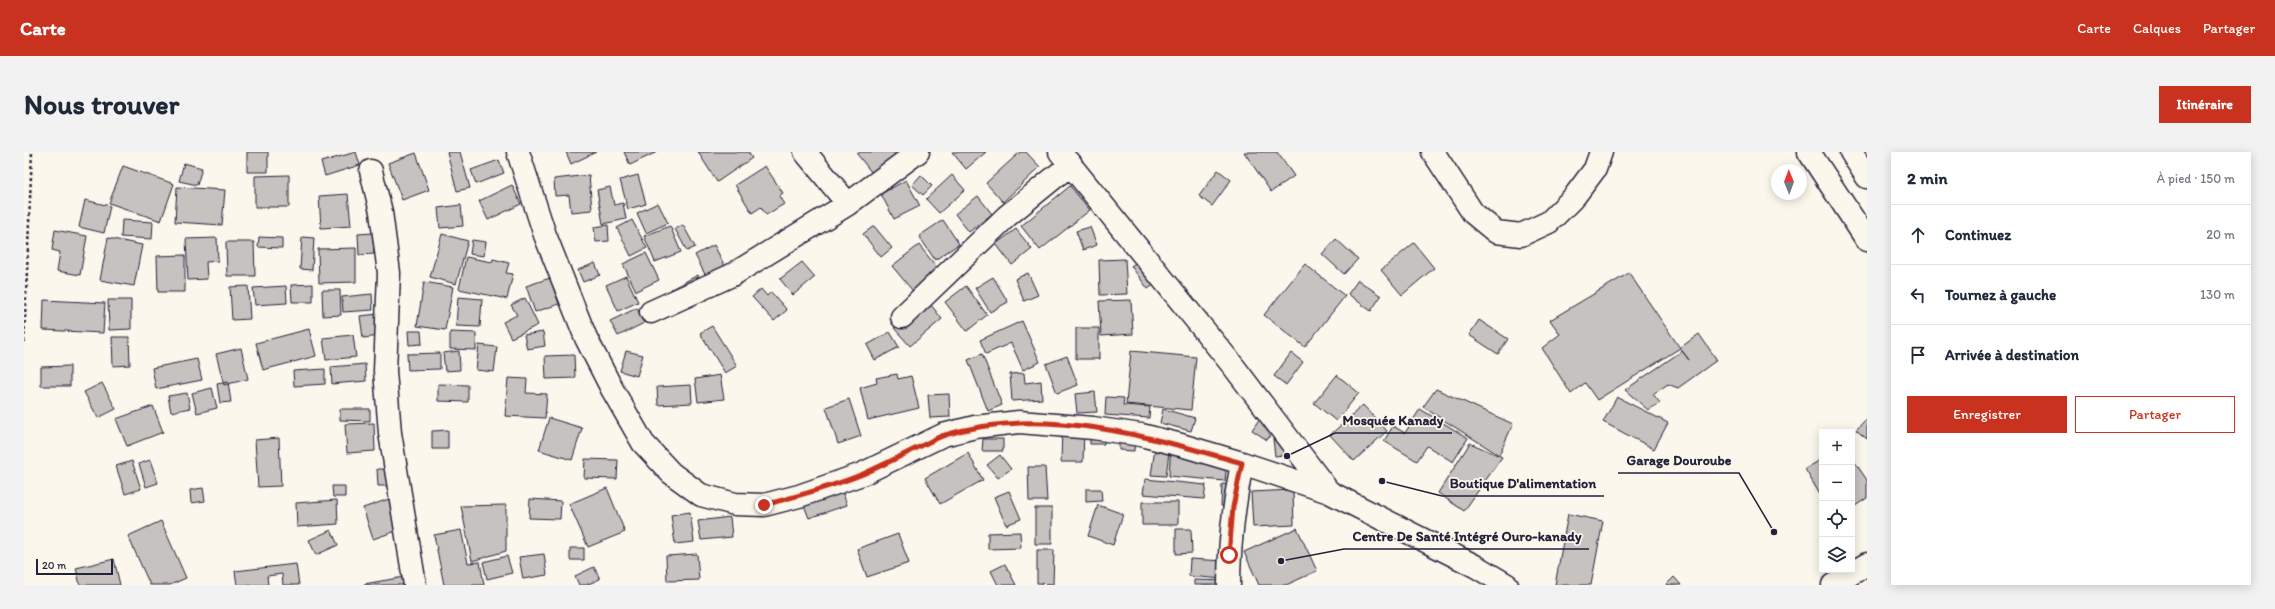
<!DOCTYPE html>
<html lang="fr">
<head>
<meta charset="utf-8">
<style>
	:root { --surface:#fff; --page:#f2f2f3; --text:#1f2937; --muted:#747a83; --line:#e0e1e3; --accent:#c8321e }
	body { margin:0; font-family:Itim,sans-serif; background:var(--page); color:var(--text) }
	.controls { position:absolute; right:12px; bottom:12px; display:grid; overflow:hidden; border-radius:0px; box-shadow:0 2px 10px #0003 }
	.controls button { width:36px; height:36px; display:grid; place-items:center; padding:0; border:0; border-bottom:1px solid var(--line); background:var(--surface); color:var(--text); font:20px sans-serif }
	.compass { position:absolute; left:1747px; top:12px; width:36px; height:36px; border-radius:50%; background:var(--surface); box-shadow:0 2px 10px #0003; rotate:359deg }
	.scale { position:absolute; left:12px; bottom:10px; width:77px; box-sizing:border-box; padding-left:4px; border:2px solid #22223b; border-top:0; font-size:11px; line-height:14px; white-space:nowrap; color:#22223b; -webkit-text-stroke:3px #fbf7ec; paint-order:stroke }
	.stop { position:absolute; width:12px; height:12px; margin:-9px; border:3px solid #c8321e; border-radius:50%; background:#fff }
	.stop.end { background:#c8321e; border-color:#fff; box-shadow:0 1px 4px #0008 }
	.list { margin:0; padding:0; list-style:none }
	h2 { display:flex; justify-content:space-between; align-items:center; height:52px; margin:0; padding:0 16px; font-size:17px }
	h2 small { font-size:13px; font-weight:400; color:var(--muted) }
	.list li { display:grid; grid-template-columns:26px 1fr auto; gap:12px; align-items:center; box-sizing:border-box; height:60px; padding:0 16px; border-top:1px solid var(--line) }
	.list b { display:block; font-size:15px; white-space:nowrap }
	.list em { font-size:13px; font-style:normal; color:var(--muted) }
	.actions { display:flex; gap:8px; padding:12px 16px }
	.actions a { flex:1; padding:9px 0; border:1px solid var(--accent); border-radius:0px; text-align:center; font-size:14px; color:var(--accent) }
	.actions .main { background:var(--accent); color:#fff }
	.icon { flex:none; width:22px; height:22px; fill:none; stroke:currentColor; stroke-width:2; stroke-linecap:round; stroke-linejoin:round }
	.map { position:relative; flex:none; width:1843px; height:433px; overflow:hidden; border-radius:0px }
	header { display:flex; align-items:center; gap:24px; box-sizing:border-box; height:56px; padding:0 20px; background:var(--accent); color:#fff }
	header strong { font-size:19px }
	nav { display:flex; gap:22px; margin-inline-start:auto; font-size:14px }
	.intro { display:flex; align-items:center; justify-content:space-between; box-sizing:border-box; height:96px; padding:0 24px }
	h1 { margin:0; font-size:28px }
	.button { padding:10px 18px; border-radius:0px; background:var(--accent); color:#fff; font-size:14px; font-weight:700 }
	main { display:flex; gap:24px; padding:0 24px }
	aside { flex:1; background:var(--surface); border-radius:0px; box-shadow:0 2px 10px #0003 }
	.map>svg:first-child { display:block }
</style>
</head>
<body>
<header>
<strong>Carte</strong>
<nav><a>Carte</a><a>Calques</a><a>Partager</a></nav>
</header>
<div class="intro"><h1>Nous trouver</h1><a class="button">Itinéraire</a></div>
<main>
<div class="map">
<svg width="1843" height="433" viewBox="0 0 1843 433">
	<rect width="100%" height="100%" fill="#fbf7ec"/>
	<filter id="ink" filterUnits="userSpaceOnUse"><feTurbulence type="fractalNoise" baseFrequency=".025" numOctaves="2"/><feDisplacementMap in="SourceGraphic" scale="8" xChannelSelector="R" yChannelSelector="G"/><feConvolveMatrix kernelMatrix="1 2 1 2 8 2 1 2 1" color-interpolation-filters="sRGB"/></filter>
	<g filter="url(#ink)">
		<!-- building -->
		<path fill="#c6c2c0" stroke="#22223b" d="M223 0H244V20H223Z
			M332 0 336 13 301 24 297 10Z
			M423 0H436L446 36 433 39Z
			M542 0H572L547 12Z
			M600 0H633L606 13Z
			M674 0H724L728 6 693 30Z
			M836 0H869L879 12 855 30 833 2Z
			M928 0H962L942 17Z
			M996 0H1002L1016 15 979 50 962 31Z
			M1220 0H1253L1270 24 1247 40Z
			M392 1 405 38 378 48 364 11Z
			M475 8 480 21 452 32 447 18Z
			M160 11 178 16 173 33 155 29Z
			M99 14 150 32 137 69 85 51Z
			M741 14 759 41 755 44 760 52 742 63 737 55 728 61 711 33Z
			M1194 18 1207 28 1188 54 1175 44Z
			M265 23V55H231V24Z
			M565 23 568 58 547 60 545 43 531 44 530 27Z
			M614 23 622 52 604 57 596 28Z
			M897 23 908 34 899 43 888 33Z
			M928 23 941 38 915 61 902 47Z
			M882 28 896 54 870 67 857 42Z
			M488 33 497 52 464 68 455 49Z
			M1046 34 1066 58 1016 98 997 74Z
			M153 35 201 38 198 73 151 70Z
			M586 35 590 53 599 51 602 67 579 72 573 38Z
			M324 42 327 74 297 76 295 44Z
			M954 44 968 62 945 80 931 62Z
			M61 48 86 54 80 81 55 75Z
			M634 51 644 71 622 81 613 61Z
			M437 53 439 74 416 76 414 56Z
			M98 68 129 70 128 87 97 85Z
			M608 68 623 96 607 104 593 76Z
			M919 68 935 92 911 108 895 84Z
			M584 73 585 89 572 90 570 75Z
			M659 73 671 95 663 99 651 77Z
			M646 74 657 100 631 110 620 84Z
			M850 74 868 96 857 105 839 82Z
			M1066 75 1073 93 1059 98 1052 79Z
			M992 77 1008 97 988 113 972 92Z
			M31 78 63 84 56 123 33 119 36 100 28 98Z
			M349 81 350 102 335 103 334 82Z
			M418 82 444 89 432 132 406 125Z
			M235 85 258 86V96L234 95Z
			M278 85 290 86 288 118 276 117Z
			M84 86 118 93 110 134 76 128Z
			M193 86 194 109 182 110 183 127 164 128 162 87Z
			M1312 87 1334 107 1320 122 1298 102Z
			M448 88 462 90 460 104 446 102Z
			M202 90H230L231 124H203Z
			M1390 91 1410 116 1378 143 1357 118Z
			M690 93 706 124 687 134 671 103Z
			M895 93 919 123 893 144 868 114Z
			M332 96V130L295 131 294 97Z
			M622 101 635 128 612 139 599 112Z
			M1124 102 1141 125 1124 137 1107 114Z
			M161 103V140H134L133 104Z
			M442 105 468 110 469 107 485 111 482 121 489 122 483 147 435 137Z
			M1101 107 1103 142 1076 143 1075 108Z
			M778 110 791 125 769 143 756 127Z
			M571 111 576 123 559 130 554 118Z
			M1281 112 1321 144 1281 195 1240 163Z
			M1004 121 1014 143 1000 149 991 127Z
			M1605 121 1656 196 1573 248 1561 231 1547 242 1518 196 1536 182 1526 168Z
			M674 123 680 135 653 148 647 137Z
			M602 124 614 150 594 159 582 133Z
			M969 125 984 150 966 160 951 136Z
			M526 126 535 152 511 160 502 134Z
			M1334 128 1357 144 1347 159 1324 142Z
			M400 130 429 135 421 178 393 174Z
			M289 132V150H268L267 133Z
			M224 134 226 167 208 168 206 135Z
			M262 134 263 151 231 153 229 136Z
			M942 134 963 163 943 179 921 150Z
			M737 137 743 144 747 140 763 158 750 169 728 145Z
			M298 138H316L317 163 299 164Z
			M348 142 349 158 319 160 318 145Z
			M434 145 458 147 456 175 432 174Z
			M501 146 514 173 487 186 479 170 493 163 487 153Z
			M20 148 81 151 79 181 19 178Z
			M84 148H107V177L85 178Z
			M1107 148 1109 182 1077 184 1075 149Z
			M904 149 918 167 886 194 870 176Z
			M613 156 620 171 594 184 586 169Z
			M354 162 357 184 339 186 336 164Z
			M1455 168 1484 187 1474 202 1445 183Z
			M998 169 1016 210 999 218 987 191 962 202 956 188Z
			M688 174 713 214 701 221 676 181Z
			M1052 176H1075V207H1052Z
			M285 177 292 204 239 218 232 191Z
			M384 179H397L398 192 385 193Z
			M426 180 452 181V198L426 197Z
			M519 180 521 194 503 197 500 183Z
			M866 180 875 195 851 208 843 193Z
			M1675 182 1693 208 1654 236 1644 232 1629 242 1636 251 1624 258 1601 238 1658 199 1665 208 1656 196Z
			M329 183 332 205 302 208 299 186Z
			M88 185H105L106 213 89 214Z
			M455 193 473 195 470 220 452 218Z
			M217 196 224 227 200 233 192 202Z
			M435 199 436 218 421 219 419 201Z
			M602 199 619 203 613 224 596 219Z
			M1107 199 1172 205 1167 258 1102 252Z
			M416 201V217L384 218 383 202Z
			M1267 201 1279 210 1262 233 1250 224Z
			M958 202 978 253 964 259 944 208Z
			M550 203 551 226 522 227 521 204Z
			M1043 204 1054 233 1033 241 1022 212Z
			M173 207 178 228 132 237 128 216Z
			M341 212 342 229 308 232 307 215Z
			M46 214V234H17V215Z
			M301 217V232L270 234 269 219Z
			M1000 221 1001 231 1017 229 1018 247 988 249 986 222Z
			M873 222 874 227 887 224 895 256 844 268 836 236 853 231 852 226Z
			M696 223 700 247 674 250 671 227Z
			M1313 223 1335 241 1312 269 1290 251Z
			M484 226 503 227 502 241 523 242 521 266 481 264Z
			M204 230 207 250 196 251 193 232Z
			M78 231 92 257 74 266 60 240Z
			M414 232 444 233V250L414 249Z
			M667 233 668 251 634 253 633 235Z
			M188 236 193 256 173 261 168 241Z
			M1412 237 1489 272 1475 303 1399 255Z
			M1071 240 1073 260 1053 261 1051 242Z
			M163 241 166 256 147 260 144 244Z
			M925 242 926 265 906 266 904 243Z
			M1082 245 1100 246 1099 253 1126 255 1125 266 1081 263Z
			M1593 245 1644 271 1630 297 1579 270Z
			M825 247 837 284 814 292 802 255Z
			M1339 253 1363 279 1330 309 1306 283Z
			M129 254 139 280 103 294 92 267Z
			M316 257H346V269L316 268Z
			M1139 257 1171 266 1167 279 1136 271Z
			M1396 257 1444 286 1429 310 1403 294 1393 309 1360 289 1369 274 1381 281Z
			M1238 263 1253 273 1243 288 1228 278Z
			M525 266 558 276 548 308 515 298Z
			M1843 266V287L1832 278Z
			M350 271 351 299 323 301 321 272Z
			M1038 276 1060 277 1059 310H1037Z
			M424 278V297H408V279Z
			M1066 278H1080V292H1066Z
			M1095 282 1111 283 1110 299 1095 298Z
			M1276 284 1278 301 1251 304 1249 287Z
			M255 286 257 334 234 335 231 288Z
			M959 287H979V299H958Z
			M1446 291 1478 305 1440 359 1414 341Z
			M1147 292 1204 297 1201 329 1145 324Z
			M1131 297 1145 300 1142 324 1127 323Z
			M944 301 959 328 916 352 901 326Z
			M976 303 987 317 974 326 963 313Z
			M1828 306 1843 328V346L1828 356Z
			M561 307 594 308 593 327 560 326Z
			M1798 307V346L1781 317Z
			M126 308 134 331 122 335 115 312Z
			M108 309 117 337 101 342 92 314Z
			M1004 315H1021L1023 349H1005Z
			M353 317H365L366 334H354Z
			M1121 327 1182 333 1180 347 1119 342Z
			M1198 332 1212 333V354H1197Z
			M308 334H321V345H309Z
			M179 336 181 349 167 351 166 338Z
			M583 336 601 380 564 395 545 352Z
			M817 336 823 353 785 366 778 348Z
			M1062 337H1077L1078 349 1062 350Z
			M1269 338 1270 373 1229 375 1227 340Z
			M985 339 997 367 982 373 970 345Z
			M365 347 375 378 349 387 339 356Z
			M506 347 537 349 536 367 505 366Z
			M313 348 314 372 273 375 272 351Z
			M1118 350H1154V373H1118Z
			M482 353V399L448 409 437 354Z
			M1074 353 1099 362 1089 393 1064 384Z
			M1011 356H1028V392H1011Z
			M666 360 670 390 651 392 647 363Z
			M1544 362 1579 369 1567 433H1531Z
			M706 365 708 385 677 388 674 369Z
			M137 369 162 426 146 433H126L104 384Z
			M1273 376 1293 419 1262 433H1235L1220 400Z
			M1152 377H1167L1168 401 1152 402Z
			M307 378 314 393 292 403 285 388Z
			M437 378 444 411 456 410 460 433H420L410 383Z
			M996 380 997 396 964 397V381Z
			M874 382 885 411 843 425 833 397Z
			M546 396H560V408H546Z
			M1013 398H1030L1029 432 1013 431Z
			M520 402 523 423 499 427 495 405Z
			M673 402 675 428 643 429 642 404Z
			M483 404 488 421 463 427 459 410Z
			M90 407 96 433H56L52 416Z
			M1166 407 1200 409 1198 427 1165 424Z
			M272 412 275 433H259L258 422 243 424 244 433H213L211 419Z
			M981 412 992 433H974L967 419Z
			M570 415 576 427 562 433H555L551 424Z
			M380 425 381 433H340V432Z
			M1650 425 1657 433H1642Z
			M1170 428 1207 429V433H1170Z"/>
		<g fill="none" stroke-linecap="round" stroke-linejoin="round">
			<defs>
				<path id="minor" d="M494 0 521 83 562 186 588 237 619 291 647 321 677 343 711 352 740 353 775 344 838 322 919 283 951 275 995 270 1069 276 1117 283 1157 293 1218 311 1305 340 1451 414 1483 433
					M781 0 824 52
					M1036 0 1210 215 1305 340
					M1409 0 1449 61 1472 80 1497 83 1525 70 1550 45 1571 17 1577 0
					M347 19 357 60 365 121 361 219 366 281 391 433
					M627 160 708 123 739 104 824 52 894 0
					M878 165 983 64 1047 12
					M1205 433C1205 391 1210 352 1218 311
					M1809 433 1843 412"/>
				<path id="major" d="M1785 0 1843 88
					M1827 0 1843 25"/>
			</defs>
			<!-- minor casing -->
			<use href="#minor" stroke="#22223b" stroke-width="25"/>
			<!-- major casing -->
			<use href="#major" stroke="#22223b" stroke-width="25"/>
			<!-- path -->
			<path stroke="#22223b" stroke-width="2.5" stroke-dasharray="3 3" stroke-linecap="butt" d="M0 190 8 0"/>
			<!-- minor -->
			<use href="#minor" stroke="#fbf7ec" stroke-width="22"/>
			<!-- major -->
			<use href="#major" stroke="#fbf7ec" stroke-width="22"/>
		</g>
	</g>
	<g fill="none" stroke-linecap="round" stroke-linejoin="round" filter="url(#ink)">
		<!-- route -->
		<path stroke="#c8321e" stroke-width="5" d="M740 353C774 344 807 335 839 322 857 314 875 305 893 296 902 292 911 286 921 283 1017 253 1124 284 1218 311L1209 355 1205 403"/>
	</g>
	<!-- callouts -->
	<path fill="none" stroke="#22223b" stroke-width="1.5" d="M1263 304L1311 281H1428M1750 380L1715 321H1594M1358 329L1418 344H1580M1257 409L1320 397H1565"/>
	<g fill="#22223b" stroke="#fbf7ec" stroke-width="1.5">
		<circle cx="1263" cy="304" r="4"/>
		<circle cx="1750" cy="380" r="4"/>
		<circle cx="1358" cy="329" r="4"/>
		<circle cx="1257" cy="409" r="4"/>
	</g>
	<g font-size="14" text-anchor="middle" font-weight="bold" fill="#22223b" stroke="#fbf7ec" stroke-width="3.5" stroke-linejoin="round" paint-order="stroke">
		<text x="1369" y="273">Mosquée Kanady</text>
		<text x="1655" y="313">Garage Douroube</text>
		<text x="1499" y="336">Boutique D'alimentation</text>
		<text x="1443" y="389">Centre De Santé Intégré Ouro-kanady</text>
	</g>
</svg>
<div class="controls">
<button>+</button>
<button>−</button>
<button><svg class="icon" aria-label="locate" viewBox="0 0 24 24"><circle cx="12" cy="12" r="6"/><path d="M12 2v4M12 18v4M2 12h4M18 12h4"/></svg></button>
<button><svg class="icon" aria-label="layers" viewBox="0 0 24 24"><path d="M12 4l9 5-9 5-9-5zM3 14l9 5 9-5"/></svg></button>
</div>
<svg class="compass" viewBox="-18 -18 36 36"><path d="M0-13l5 13h-10z" fill="#e53935"/><path d="M0 13l5-13h-10z" fill="#747a83"/></svg>
<div class="scale">20 m</div>
<div class="stop" style="left:1205px;top:403px"></div>
<div class="stop end" style="left:740px;top:353px"></div>
</div>
<aside>
<h2>2 min<small>À pied · 150 m</small></h2>
<ul class="list">
<li><svg class="icon" aria-label="ahead" viewBox="0 0 24 24"><path d="M12 20V5M6 11l6-6 6 6"/></svg><div><b>Continuez</b></div><em>20 m</em></li>
<li><svg class="icon" aria-label="left" viewBox="0 0 24 24"><path d="M17 20v-9H6M10 6l-5 5 5 5"/></svg><div><b>Tournez à gauche</b></div><em>130 m</em></li>
<li><svg class="icon" aria-label="arrive" viewBox="0 0 24 24"><path d="M6 21V4h12l-3 4 3 4H6"/></svg><div><b>Arrivée à destination</b></div></li>
</ul>
<div class="actions"><a class="main">Enregistrer</a><a>Partager</a></div>
</aside>
</main>
</body>
</html>
